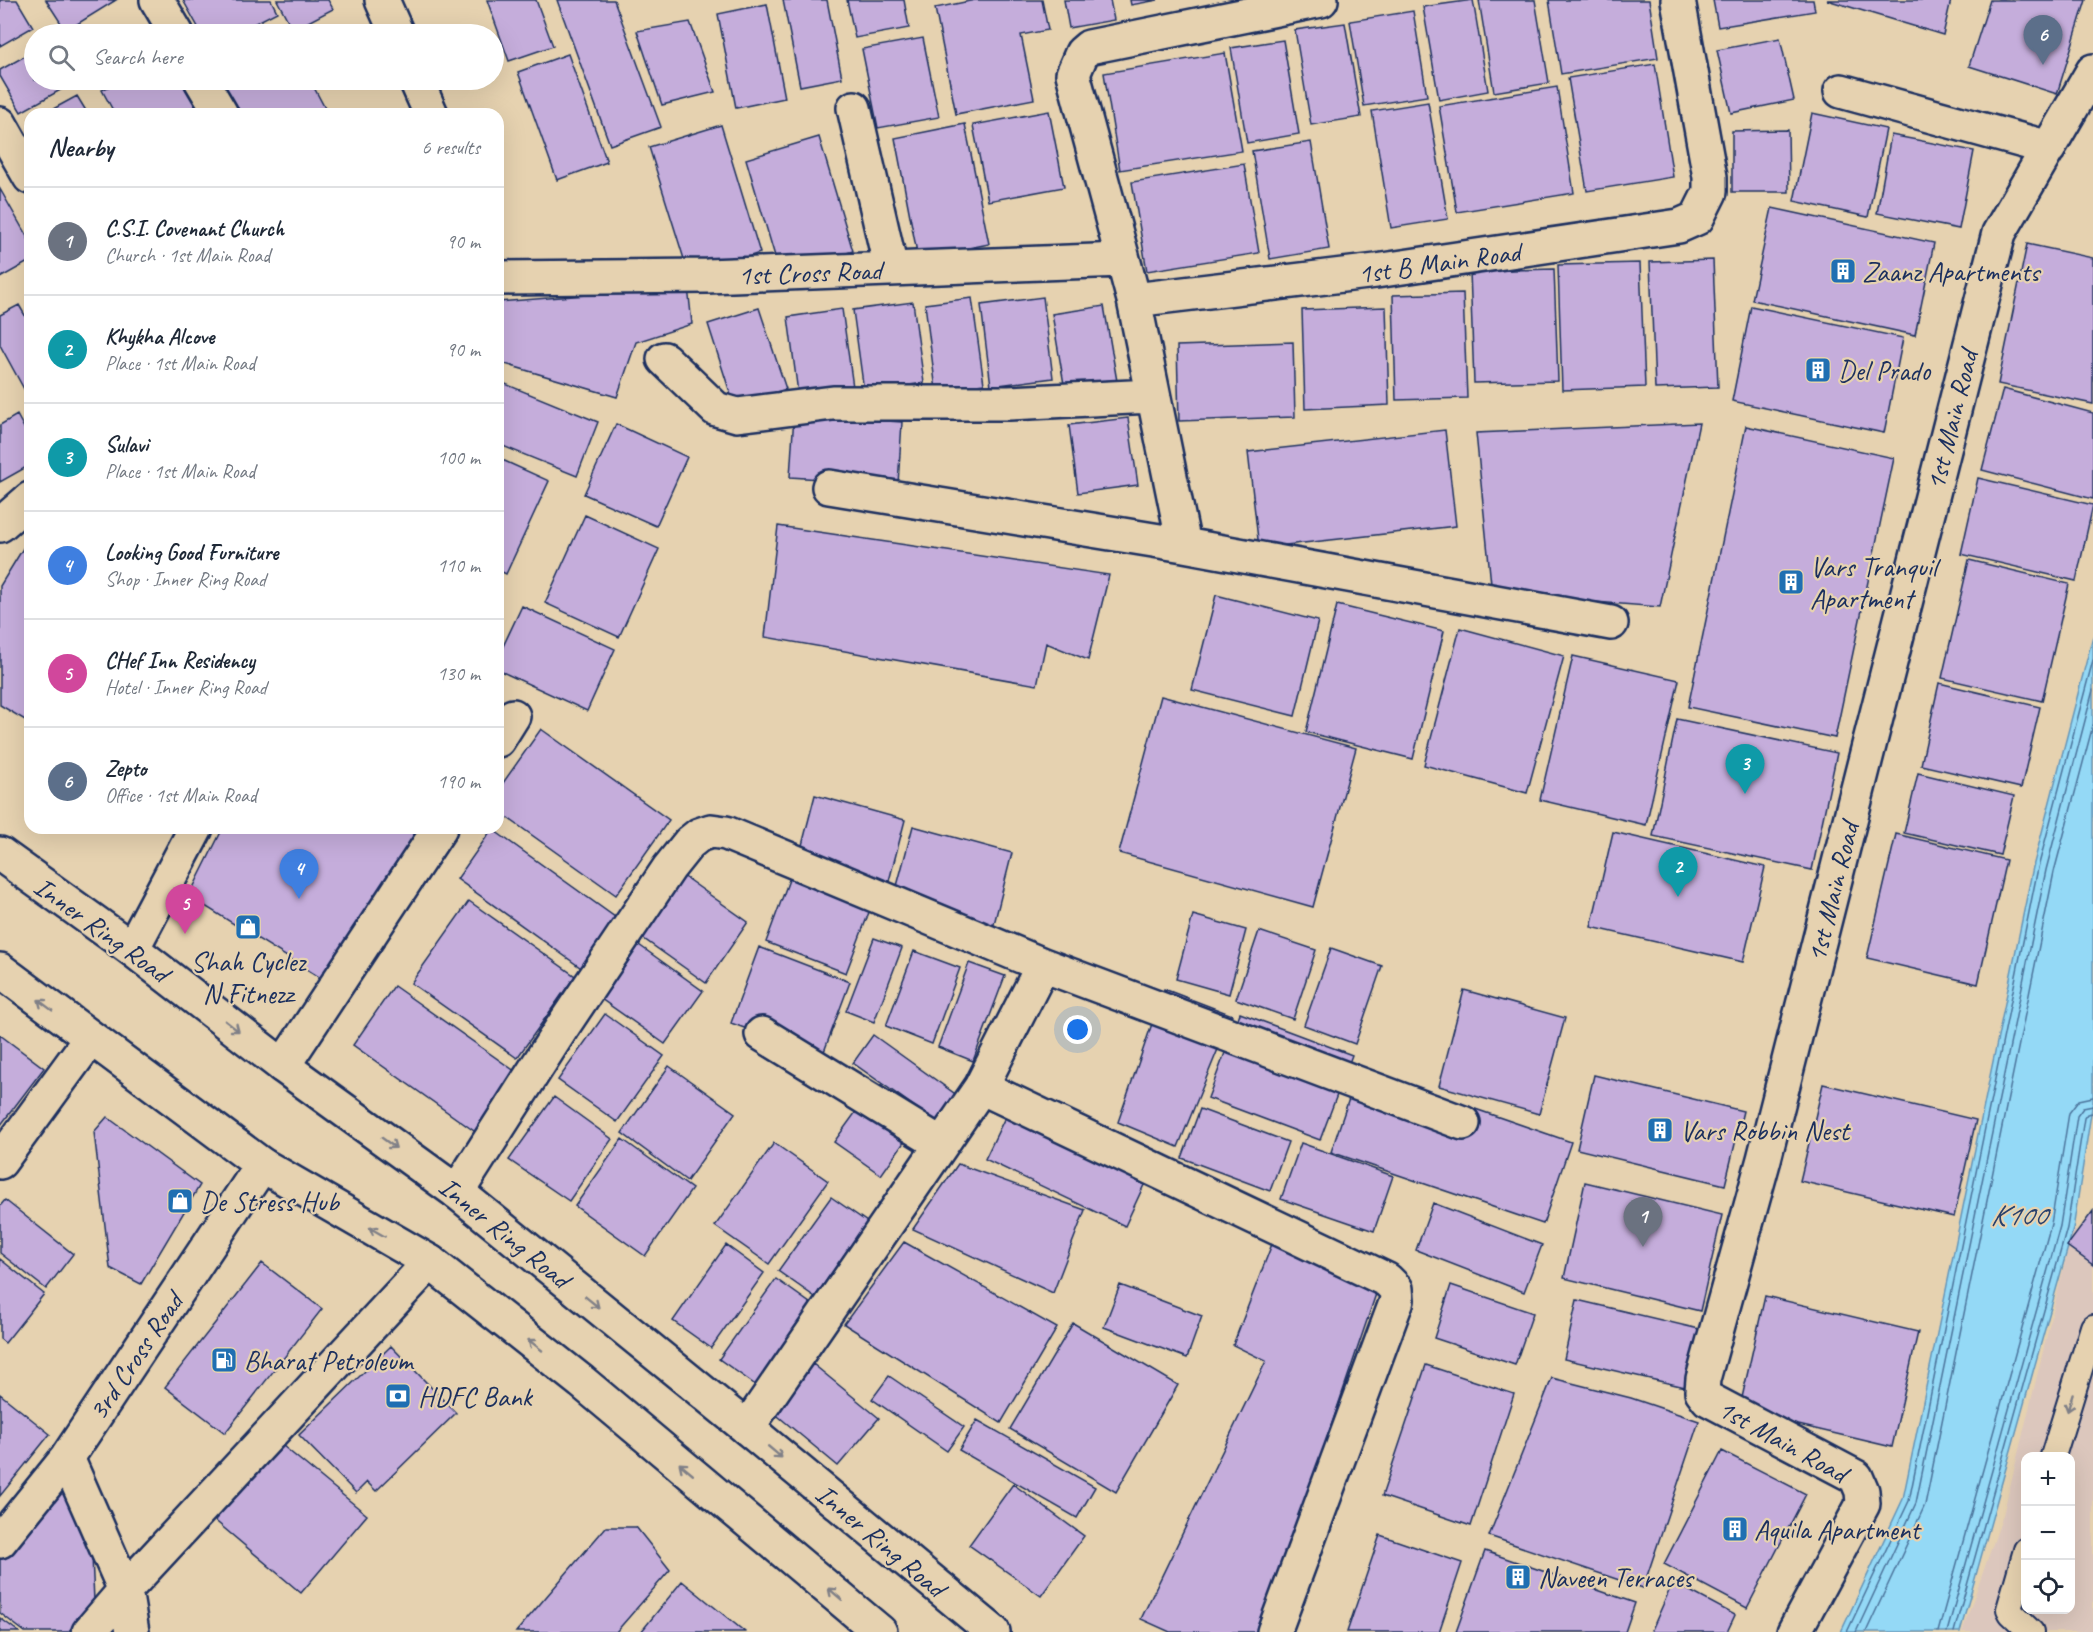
<!DOCTYPE html>
<html lang="en">
<head>
<meta charset="utf-8">
<style>
	:root { --surface:#fff; --page:#f2f2f3; --text:#1f2937; --muted:#747a83; --line:#e0e1e3; --accent:#d93025 }
	body { margin:0; font-family:Caveat,sans-serif; background:var(--page); color:var(--text) }
	.controls { position:absolute; right:18px; bottom:18px; display:grid; overflow:hidden; border-radius:12px; box-shadow:0 6px 24px #0002 }
	.controls button { width:54px; height:54px; display:grid; place-items:center; padding:0; border:0; border-bottom:2px solid var(--line); background:var(--surface); color:var(--text); font:30px sans-serif }
	.you { position:absolute; left:1078px; top:1030px; width:21px; height:21px; margin:-15px; border:4px solid #fff; border-radius:50%; background:#1a73e8; box-shadow:0 0 0 9px #1a73e833 }
	.badge { display:grid; place-items:center; width:39px; height:39px; border-radius:50%; background:var(--accent); color:#fff; font-size:20px; font-weight:700 }
	.pin { position:absolute; translate:-50% -50px; filter:drop-shadow(0 2px 3px #0008) }
	.pin::after { content:''; position:absolute; top:32px; width:21px; height:18px; background:inherit; clip-path:polygon(0 0,100% 0,50% 100%) }
	.list { margin:0; padding:0; list-style:none }
	h2 { display:flex; justify-content:space-between; align-items:center; height:78px; margin:0; padding:0 24px; font-size:26px }
	h2 small { font-size:20px; font-weight:400; color:var(--muted) }
	.list li { display:grid; grid-template-columns:39px 1fr auto; gap:18px; align-items:center; box-sizing:border-box; height:108px; padding:0 24px; border-top:2px solid var(--line) }
	.list b { display:block; font-size:22px; white-space:nowrap }
	.list p { margin:0; font-size:20px; white-space:nowrap; color:var(--muted) }
	.list em { font-size:20px; font-style:normal; color:var(--muted) }
	.icon { flex:none; width:33px; height:33px; fill:none; stroke:currentColor; stroke-width:2; stroke-linecap:round; stroke-linejoin:round }
	.map { position:relative; flex:none; width:2093px; height:1632px; overflow:hidden }
	.search { position:absolute; background:var(--surface); box-shadow:0 6px 24px #0002; left:24px; top:24px; width:480px; height:66px; display:flex; align-items:center; gap:15px; box-sizing:border-box; padding:0 21px; border-radius:33px; color:var(--muted); font-size:22px }
	.panel { position:absolute; background:var(--surface); box-shadow:0 6px 24px #0002; left:24px; top:108px; width:480px; height:726px; border-radius:18px }
	.map>svg:first-child { display:block }
</style>
</head>
<body>
<div class="map">
<svg width="2093" height="1632" viewBox="0 0 2093 1632">
	<rect width="100%" height="100%" fill="#e6d2b0"/>
	<filter id="ink" filterUnits="userSpaceOnUse"><feTurbulence type="fractalNoise" baseFrequency=".0167" numOctaves="2"/><feDisplacementMap in="SourceGraphic" scale="12" xChannelSelector="R" yChannelSelector="G"/><feConvolveMatrix kernelMatrix="1 2 1 2 8 2 1 2 1" color-interpolation-filters="sRGB"/></filter>
	<g filter="url(#ink)">
		<!-- built -->
		<path fill="#dcc7bd" fill-rule="evenodd" d="M2073 1229 2093 1244V1632H1962L2003 1515ZM2026 1456H2070V1610H2026Z"/>
		<!-- water -->
		<path fill="#94d9f6" stroke="#6495b9" stroke-width="1.5" d="M2093 636V1101L2073 1229 1960 1632H1841L1903 1499 2033 867Z"/>
		<g fill="none" stroke-linecap="round" stroke-linejoin="round">
			<!-- shore -->
			<path stroke="#4b739b" stroke-width="1.5" d="M1847 1632 1909 1501 2038 868 2093 660
				M1856 1632 1916 1503 2046 870 2093 690
				M1866 1632 1925 1505 2054 872 2093 725
				M1938 1632 2051 1224 2069 1113 2079 1100 2093 1097
				M1947 1632 2060 1226 2077 1116 2083 1108 2093 1106
				M1954 1632 2067 1228 2084 1118 2087 1114 2093 1113"/>
		</g>
		<!-- building -->
		<path fill="#c5addb" stroke="#1b2f5e" stroke-width="1.5" d="M0 0H17L33 27 0 46Z
			M46 0H116L66 31Z
			M183 0H271L277 12 234 34H202Z
			M277 0H328L333 9 293 30Z
			M487 0H536L553 46 509 61Z
			M557 0H614L661 127 610 145Z
			M783 0H827L842 78 800 86Z
			M847 0H904L909 28 855 38Z
			M975 0H1042L1048 30 1021 35 1034 99 956 114 935 8Z
			M1064 0H1110L1114 20 1069 28Z
			M1130 0H1158L1131 5Z
			M1473 0 1488 91 1439 100 1423 7Z
			M1479 0H1535L1549 83 1494 92Z
			M1549 0H1649L1658 58 1561 74Z
			M1713 0H1813L1815 11 1718 27Z
			M1827 0H1951L1943 35Z
			M1990 0H2086L2057 94 1969 66Z
			M767 4 785 98 736 108 718 14Z
			M1413 11 1427 96 1364 106 1350 21Z
			M690 22 715 92 662 105 637 31Z
			M1345 23 1361 117 1311 125 1295 30Z
			M923 38 939 117 878 128 862 49Z
			M1780 38 1794 100 1731 113 1717 50Z
			M1283 40 1299 134 1247 143 1231 48Z
			M34 51V80H71L73 83 21 112 0 76V70Z
			M1225 53 1242 151 1120 170 1104 73Z
			M568 54 607 162 557 180 518 72Z
			M1655 64 1673 177 1587 191 1568 78Z
			M121 80H183L202 114H115L102 90Z
			M214 80H310L328 114H232Z
			M1557 87 1574 193 1457 212 1439 106Z
			M77 96 88 114H44Z
			M1428 102 1448 219 1391 228 1372 111Z
			M1049 111 1064 187 988 201 973 125Z
			M1812 113 1886 129 1868 217 1794 201Z
			M965 124 989 244 918 258 895 138Z
			M721 125 760 253 689 275 649 147Z
			M1788 130 1789 192H1732V131Z
			M1891 135 1974 151 1959 229 1877 213Z
			M819 137 853 251 780 273 746 159Z
			M1311 142 1329 249 1270 259 1252 151Z
			M1244 164 1259 253 1147 271 1132 182Z
			M0 189 30 242V261L0 278Z
			M1772 208 1934 243 1915 335 1752 300Z
			M2027 244 2093 258V404L1998 384Z
			M1713 260 1718 387 1655 389 1650 262Z
			M1640 263 1645 387 1562 390 1558 265Z
			M1554 269 1558 381 1474 383 1470 271Z
			M688 287 692 324 636 342 617 397 498 362V302Z
			M1463 293 1467 398 1396 400 1393 295Z
			M1043 297 1053 378 991 386 981 305Z
			M972 298 984 384 936 390 925 304Z
			M913 302 924 383 864 391 853 310Z
			M19 305 30 324V400L0 345V315Z
			M1104 306 1118 387 1066 396 1052 314Z
			M1751 306 1903 338 1884 433 1732 401Z
			M1386 307 1389 405 1305 409 1302 310Z
			M759 308 786 389 734 405 708 324Z
			M842 309 853 387 798 393 788 317Z
			M1293 342 1295 417 1179 421 1177 346Z
			M498 381 598 422 577 476 498 444Z
			M2003 389 2093 413V499L1982 470Z
			M17 415 30 439V465L0 482V425Z
			M794 415 902 422 898 484 790 477Z
			M1128 418 1138 485 1078 493 1069 425Z
			M1699 423 1660 607 1492 594 1476 433Z
			M616 424 687 457 656 526 584 494Z
			M1746 426 1894 458 1835 738 1688 707Z
			M1445 430 1456 526 1259 548 1248 452Z
			M498 458 549 481 506 574 498 570Z
			M1978 478 2093 505 2076 581 1961 554Z
			M585 515 659 549 619 637 545 603Z
			M778 526 1109 575 1088 660 1046 643 1037 685 765 637Z
			M30 537V723L0 705V586Z
			M1969 560 2069 584 2042 701 1942 678Z
			M1216 595 1318 621 1295 716 1192 690Z
			M1337 605 1444 631 1413 759 1306 732Z
			M522 606 615 649 587 711 498 670V657Z
			M1460 628 1564 656 1527 793 1424 765Z
			M1573 656 1679 680 1646 825 1540 800Z
			M1939 683 2040 707 2021 788 1921 765Z
			M1161 696 1356 748 1313 907 1119 853Z
			M1677 719 1837 753 1812 870 1653 836Z
			M541 729 669 820 616 895 498 811V790Z
			M1918 773 2014 796 2000 855 1904 833Z
			M815 795 905 820 889 881 799 857Z
			M913 826 1012 853 993 928 893 901Z
			M223 828H409L418 834 332 985 189 896Z
			M492 829 626 925 591 975 457 879Z
			M1613 832 1765 867 1743 962 1591 927Z
			M1896 834 2006 860 1978 984 1867 958Z
			M679 873 748 922 706 983 637 934Z
			M790 877 871 907 846 973 766 942Z
			M469 901 575 976 517 1058 411 983Z
			M1193 915 1246 930 1229 994 1176 979Z
			M1259 931 1316 950 1293 1019 1236 999Z
			M874 938 902 948 874 1022 846 1011Z
			M632 940 703 991 665 1044 594 994Z
			M759 947 850 982 822 1057 731 1023Z
			M1331 948 1382 966 1355 1044 1304 1025Z
			M914 951 960 968 932 1044 886 1026Z
			M969 963 1005 976 973 1061 938 1047Z
			M394 986 526 1079 484 1138 353 1045Z
			M1164 989 1232 1015 1178 1147 1118 1122Z
			M1464 990 1565 1018 1539 1114 1439 1086Z
			M1240 1013 1352 1055 1320 1140 1208 1098Z
			M605 1014 664 1056 617 1122 558 1080Z
			M0 1035 44 1068 0 1126Z
			M873 1035 965 1101 945 1128 853 1063Z
			M669 1066 735 1113 687 1181 622 1133Z
			M1359 1069 1571 1142 1543 1224 1331 1152Z
			M1594 1075 1743 1111 1725 1185 1577 1149Z
			M1823 1084 1976 1120 1954 1217 1800 1181Z
			M554 1097 612 1139 569 1201 509 1160Z
			M866 1098 912 1131 881 1175 834 1142Z
			M1010 1107 1149 1174 1125 1226 985 1159Z
			M1200 1109 1288 1142 1270 1191 1182 1158Z
			M107 1117 200 1185 141 1284 110 1268 94 1132Z
			M622 1139 692 1189 645 1256 575 1206Z
			M774 1143 828 1181 769 1264 715 1226Z
			M1301 1143 1393 1176 1374 1231 1281 1199Z
			M958 1164 1085 1210 1053 1293 913 1229Z
			M1585 1182 1722 1215 1700 1311 1564 1278Z
			M831 1197 867 1222 815 1297 778 1271Z
			M5 1200 73 1254 46 1289 0 1253V1206Z
			M1433 1203 1542 1245 1524 1292 1416 1250Z
			M2093 1211V1265L2067 1246Z
			M904 1242 1057 1328 1001 1423 844 1324Z
			M1272 1244 1379 1285 1261 1632H1170L1141 1619 1266 1361 1233 1345Z
			M726 1245 764 1273 711 1348 673 1321Z
			M0 1259 44 1294 5 1343 0 1339Z
			M262 1263 322 1309 225 1433 165 1387Z
			M776 1279 814 1306 757 1386 719 1359Z
			M1120 1285 1202 1316 1187 1358 1104 1327Z
			M1451 1285 1533 1313 1515 1365 1434 1338Z
			M1765 1296 1918 1332 1892 1447 1739 1411Z
			M1577 1300 1699 1329 1685 1387 1564 1359Z
			M1073 1323 1178 1385 1116 1492 1010 1429Z
			M391 1346 456 1413 376 1491 367 1482 356 1493 299 1435Z
			M813 1364 879 1418 838 1466 773 1412Z
			M1426 1365 1514 1394 1471 1526 1382 1496Z
			M889 1376 964 1427 947 1451 872 1399Z
			M1552 1378 1631 1398 1699 1421 1643 1588 1489 1536Z
			M0 1394 50 1434 0 1496Z
			M977 1420 1095 1487 1077 1518 959 1450Z
			M277 1441 367 1515 301 1593 212 1518Z
			M1722 1451 1806 1494 1747 1608 1664 1564Z
			M65 1473 92 1556 94 1601 68 1632H25L0 1613V1556Z
			M1013 1484 1084 1536 1041 1596 969 1545Z
			M606 1527H636L670 1570 616 1632H516Z
			M1380 1535 1462 1563 1439 1632H1347Z
			M1485 1551 1635 1603 1625 1632H1456Z
			M682 1581 745 1632H641Z
			M1673 1582 1735 1615 1727 1632H1651Z
			M0 1618 19 1632H0Z"/>
		<g fill="none" stroke-linecap="round" stroke-linejoin="round">
			<defs>
				<path id="lane" d="M2053 1456 2093 1327
					M2026 1550 2009 1609 2011 1613 2031 1632"/>
				<path id="street" d="M157 0 177 34
					M382 0 397 34
					M1321 0 1089 47 1082 53 1073 74 1134 300 1184 545 1611 623
					M201 80 221 114
					M416 80 431 114
					M1841 91 2049 148
					M854 108 891 269
					M0 124 30 177
					M498 278 707 276 1122 260
					M1134 300 1376 271 1679 226 1697 218 1710 192V177L1678 0
					M664 359 716 409 737 415 833 403H1009L1152 396
					M829 487 1184 545
					M0 525 30 499
					M498 740 513 716
					M132 949 196 828
					M762 1034 941 1144
					M283 1066 440 828
					M981 1087 1387 1280 1396 1289 1397 1300 1274 1632
					M0 1162 90 1039
					M457 1192 561 1029 669 868 689 843 699 835 711 831 726 833 1043 965 1463 1123
					M747 1428 981 1087 1043 965
					M67 1458 125 1590 132 1632
					M0 1541 67 1458 262 1165
					M89 1632 125 1590 430 1262
					M1794 1632 1863 1504 1862 1491 1856 1477 1708 1399 1702 1391 1703 1379 1764 1159 1999 233 2093 71"/>
				<path id="primary" d="M0 854 132 949 283 1066 457 1192 747 1428 993 1632
					M0 970 262 1165 430 1262 582 1382 880 1632"/>
			</defs>
			<!-- lane casing -->
			<use href="#lane" stroke="#1b2f5e" stroke-width="28"/>
			<!-- street casing -->
			<use href="#street" stroke="#1b2f5e" stroke-width="38"/>
			<!-- primary casing -->
			<use href="#primary" stroke="#1b2f5e" stroke-width="38"/>
			<!-- lane -->
			<use href="#lane" stroke="#e6d2b0" stroke-width="24"/>
			<!-- street -->
			<use href="#street" stroke="#e6d2b0" stroke-width="33"/>
			<!-- primary -->
			<use href="#primary" stroke="#e6d2b0" stroke-width="33"/>
		</g>
		<!-- one-way arrows -->
		<defs><path id="oneway-shaft" d="M-6 0H5M1.5-3L5.5 0L1.5 3" fill="none" stroke-width="1.6" stroke-linecap="round" stroke-linejoin="round" transform="scale(1.5)"/></defs>
		<g stroke="#808087">
			<use href="#oneway-shaft" transform="translate(45 1005) rotate(-143)"/>
			<use href="#oneway-shaft" transform="translate(232 1026) rotate(38)"/>
			<use href="#oneway-shaft" transform="translate(389 1143) rotate(36)"/>
			<use href="#oneway-shaft" transform="translate(377 1232) rotate(-150)"/>
			<use href="#oneway-shaft" transform="translate(592 1302) rotate(39)"/>
			<use href="#oneway-shaft" transform="translate(535 1345) rotate(-142)"/>
			<use href="#oneway-shaft" transform="translate(2070 1403) rotate(107)"/>
			<use href="#oneway-shaft" transform="translate(775 1452) rotate(40)"/>
			<use href="#oneway-shaft" transform="translate(686 1469) rotate(-140)"/>
			<use href="#oneway-shaft" transform="translate(835 1594) rotate(-140)"/>
		</g>
	</g>
	<!-- icons -->
	<defs>
		<symbol id="building-square" viewBox="-11 -11 22 22"><rect x="-9" y="-9" width="18" height="18" rx="4" fill="#1f6fb2" stroke="#e6d2b0"/><path d="M-4-6H4V6H1V3H-1V6H-4ZM-2.5-4.3h1.7v1.8h-1.7ZM.8-4.3h1.7v1.8H.8ZM-2.5-1h1.7V.8h-1.7ZM.8-1h1.7V.8H.8Z" fill="#fff"/></symbol>
		<symbol id="shop-square" viewBox="-11 -11 22 22"><rect x="-9" y="-9" width="18" height="18" rx="4" fill="#1f6fb2" stroke="#e6d2b0"/><path d="M-5-2.5h2.3a2.7 3.5 0 0 1 5.4 0H5L5.5 6h-11ZM-1.5-2.5h3a1.5 2.3 0 0 0-3 0Z" fill="#fff"/></symbol>
		<symbol id="fuel-square" viewBox="-11 -11 22 22"><rect x="-9" y="-9" width="18" height="18" rx="4" fill="#1f6fb2" stroke="#e6d2b0"/><path d="M-5.5-6h7V0h2V4h1.3V-2.5L3-4.5l.8-.8L6-3V5H2.5V1h-1V6h-7ZM-4.2-4.7v3.2H.2V-4.7Z" fill="#fff"/></symbol>
		<symbol id="bank-square" viewBox="-11 -11 22 22"><rect x="-9" y="-9" width="18" height="18" rx="4" fill="#1f6fb2" stroke="#e6d2b0"/><path d="M-6-4H6V4H-6ZM0-2.3a2.3 2.3 0 1 0 0 4.6a2.3 2.3 0 1 0 0-4.6Z" fill="#fff"/></symbol>
	</defs>
	<g fill-rule="evenodd">
		<use href="#building-square" x="1828" y="256" width="30" height="30"/>
		<use href="#building-square" x="1803" y="355" width="30" height="30"/>
		<use href="#building-square" x="1776" y="567" width="30" height="30"/>
		<use href="#shop-square" x="233" y="912" width="30" height="30"/>
		<use href="#building-square" x="1645" y="1115" width="30" height="30"/>
		<use href="#shop-square" x="165" y="1186" width="30" height="30"/>
		<use href="#fuel-square" x="209" y="1345" width="30" height="30"/>
		<use href="#bank-square" x="383" y="1381" width="30" height="30"/>
		<use href="#building-square" x="1720" y="1514" width="30" height="30"/>
		<use href="#building-square" x="1503" y="1562" width="30" height="30"/>
	</g>
	<g text-anchor="middle" stroke-width="4.5" stroke-linejoin="round" paint-order="stroke">
		<!-- street labels -->
		<g font-size="28" fill="#1b2f5e" stroke="#e6d2b0">
			<text transform="translate(1439 262) rotate(-8)" y="10">1st B Main Road</text>
			<text transform="translate(810 272) rotate(-2)" y="10">1st Cross Road</text>
			<text transform="translate(1951 420) rotate(-76)" y="10">1st Main Road</text>
			<text transform="translate(1832 892) rotate(-76)" y="10">1st Main Road</text>
			<text transform="translate(102 929) rotate(36)" y="10">Inner Ring Road</text>
			<text transform="translate(505 1232) rotate(39)" y="10">Inner Ring Road</text>
			<text transform="translate(135 1356) rotate(-56)" y="10">3rd Cross Road</text>
			<text transform="translate(1783 1440) rotate(29)" y="10">1st Main Road</text>
			<text transform="translate(881 1540) rotate(40)" y="10">Inner Ring Road</text>
		</g>
		<!-- poi labels -->
		<g font-size="28" fill="#1b2f5e" stroke="#e6d2b0" text-anchor="start">
			<text x="1862" y="281">Zaanz Apartments</text>
			<text x="1838" y="380">Del Prado</text>
			<text x="1810" y="576">Vars Tranquil<tspan x="1810" dy="32">Apartment</tspan></text>
			<text x="248" y="971" text-anchor="middle">Shah Cyclez<tspan x="248" dy="32">N Fitnezz</tspan></text>
			<text x="1680" y="1140">Vars Robbin Nest</text>
			<text x="200" y="1211">De Stress Hub</text>
			<text x="244" y="1370">Bharat Petroleum</text>
			<text x="418" y="1406">HDFC Bank</text>
			<text x="1754" y="1539">Aquila Apartment</text>
			<text x="1538" y="1587">Naveen Terraces</text>
		</g>
		<!-- water labels -->
		<g font-size="30" font-style="italic" fill="#27406d" stroke="#e6d2b0">
			<text x="2018" y="1225">K100</text>
		</g>
	</g>
</svg>
<div class="controls">
<button>+</button>
<button>−</button>
<button><svg class="icon" aria-label="locate" viewBox="0 0 24 24"><circle cx="12" cy="12" r="6"/><path d="M12 2v4M12 18v4M2 12h4M18 12h4"/></svg></button>
</div>
<div class="you"></div>
<div class="pin badge" style="left:1643px;top:1247px;background:#6b7280">1</div>
<div class="pin badge" style="left:1678px;top:897px;background:#0f9aa8">2</div>
<div class="pin badge" style="left:1745px;top:794px;background:#0f9aa8">3</div>
<div class="pin badge" style="left:299px;top:899px;background:#3f7fe0">4</div>
<div class="pin badge" style="left:185px;top:934px;background:#d1479c">5</div>
<div class="pin badge" style="left:2043px;top:65px;background:#5c6f8a">6</div>
<div class="search"><svg class="icon" aria-label="search" viewBox="0 0 24 24"><circle cx="10" cy="10" r="6"/><path d="M15 15l6 6"/></svg>Search here</div>
<section class="panel">
<h2>Nearby<small>6 results</small></h2>
<ul class="list">
<li><span class="badge" style="background:#6b7280">1</span><div><b>C.S.I. Covenant Church</b><p>Church · 1st Main Road</p></div><em>90 m</em></li>
<li><span class="badge" style="background:#0f9aa8">2</span><div><b>Khykha Alcove</b><p>Place · 1st Main Road</p></div><em>90 m</em></li>
<li><span class="badge" style="background:#0f9aa8">3</span><div><b>Sulavi</b><p>Place · 1st Main Road</p></div><em>100 m</em></li>
<li><span class="badge" style="background:#3f7fe0">4</span><div><b>Looking Good Furniture</b><p>Shop · Inner Ring Road</p></div><em>110 m</em></li>
<li><span class="badge" style="background:#d1479c">5</span><div><b>CHef Inn Residency</b><p>Hotel · Inner Ring Road</p></div><em>130 m</em></li>
<li><span class="badge" style="background:#5c6f8a">6</span><div><b>Zepto</b><p>Office · 1st Main Road</p></div><em>190 m</em></li>
</ul>
</section>
</div>
</body>
</html>
